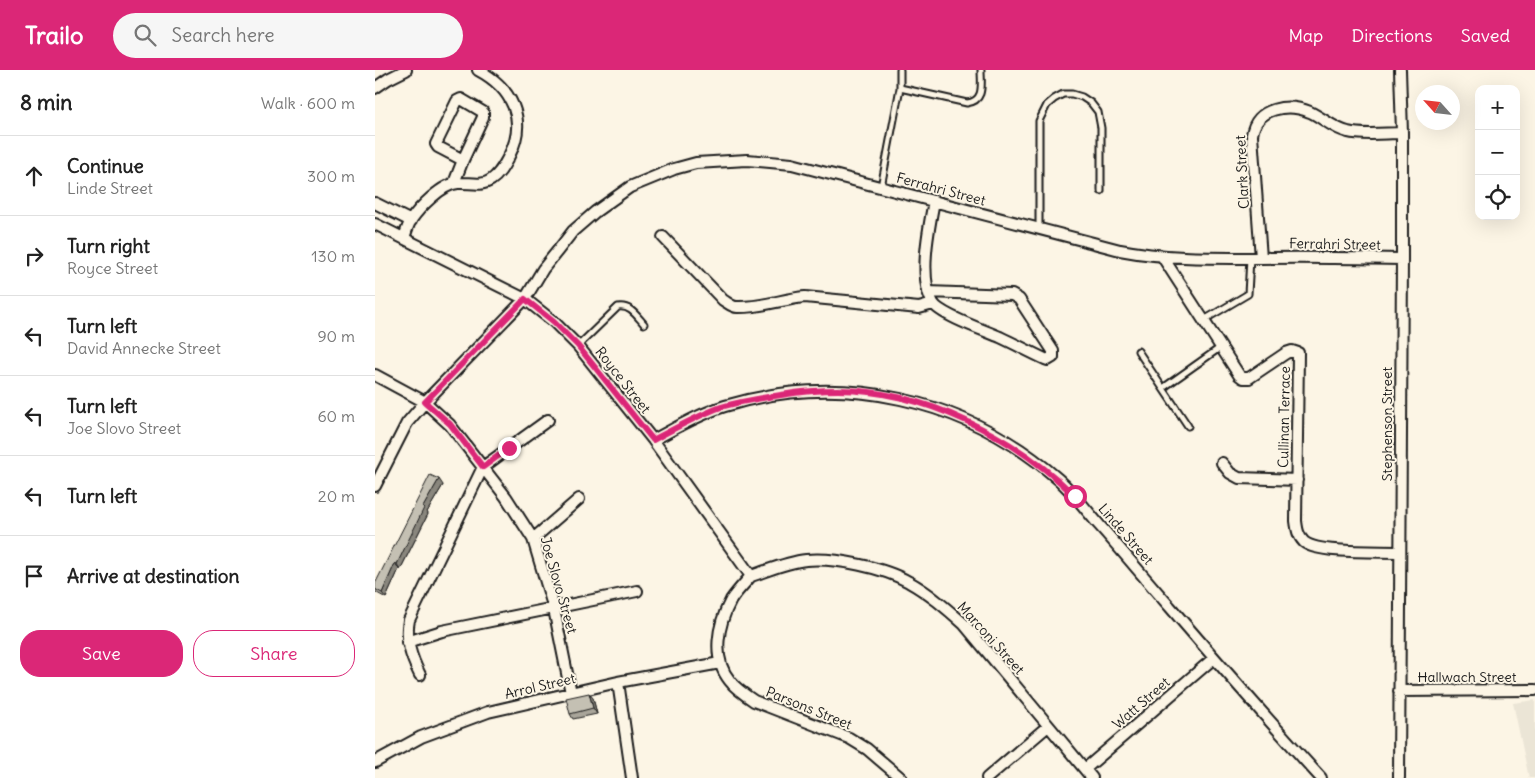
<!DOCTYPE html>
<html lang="en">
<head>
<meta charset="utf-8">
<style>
	:root { --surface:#fff; --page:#f6f6f6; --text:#222; --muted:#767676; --line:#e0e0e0; --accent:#db2777 }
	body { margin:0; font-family:Delius,sans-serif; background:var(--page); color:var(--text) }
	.controls { position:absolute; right:15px; top:15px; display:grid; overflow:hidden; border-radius:10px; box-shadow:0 5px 20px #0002 }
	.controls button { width:45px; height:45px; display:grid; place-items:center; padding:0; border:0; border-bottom:1px solid var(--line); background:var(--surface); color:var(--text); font:25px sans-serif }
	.compass { position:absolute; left:1040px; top:15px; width:45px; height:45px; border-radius:50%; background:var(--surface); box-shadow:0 5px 20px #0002; rotate:297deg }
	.stop { position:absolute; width:15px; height:15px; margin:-11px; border:4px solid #db2777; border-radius:50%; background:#fff }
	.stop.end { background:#db2777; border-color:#fff; box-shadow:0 1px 5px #0008 }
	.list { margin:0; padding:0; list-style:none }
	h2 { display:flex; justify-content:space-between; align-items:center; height:65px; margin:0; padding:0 20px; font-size:21px }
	h2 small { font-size:16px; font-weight:400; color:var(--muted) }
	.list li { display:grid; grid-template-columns:32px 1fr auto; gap:15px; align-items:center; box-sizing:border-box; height:80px; padding:0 20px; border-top:1px solid var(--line) }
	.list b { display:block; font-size:19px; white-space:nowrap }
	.list p { margin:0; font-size:16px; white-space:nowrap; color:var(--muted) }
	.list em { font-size:16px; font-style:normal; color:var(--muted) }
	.actions { display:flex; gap:10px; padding:15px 20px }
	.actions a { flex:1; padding:11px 0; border:1px solid var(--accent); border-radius:20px; text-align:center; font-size:18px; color:var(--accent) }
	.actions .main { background:var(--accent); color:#fff }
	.icon { flex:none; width:28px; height:28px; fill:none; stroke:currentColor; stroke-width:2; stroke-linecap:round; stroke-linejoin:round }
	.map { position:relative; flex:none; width:1160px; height:708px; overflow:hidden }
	header { display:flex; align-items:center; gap:30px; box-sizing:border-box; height:70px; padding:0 25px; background:var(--accent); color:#fff }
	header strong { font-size:24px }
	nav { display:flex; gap:28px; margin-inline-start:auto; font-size:18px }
	.search { width:350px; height:45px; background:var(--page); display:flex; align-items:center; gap:12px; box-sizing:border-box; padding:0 18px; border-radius:28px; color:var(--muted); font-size:19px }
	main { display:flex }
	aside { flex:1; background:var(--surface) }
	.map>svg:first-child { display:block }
</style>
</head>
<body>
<header>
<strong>Trailo</strong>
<div class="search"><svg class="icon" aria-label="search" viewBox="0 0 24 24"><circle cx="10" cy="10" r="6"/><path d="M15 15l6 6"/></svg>Search here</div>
<nav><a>Map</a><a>Directions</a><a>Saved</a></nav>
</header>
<main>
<aside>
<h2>8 min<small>Walk · 600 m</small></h2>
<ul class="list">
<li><svg class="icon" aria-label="ahead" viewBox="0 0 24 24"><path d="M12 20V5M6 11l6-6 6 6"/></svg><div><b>Continue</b><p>Linde Street</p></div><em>300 m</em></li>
<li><svg class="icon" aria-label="right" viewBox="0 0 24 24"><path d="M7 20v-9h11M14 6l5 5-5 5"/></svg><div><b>Turn right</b><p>Royce Street</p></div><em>130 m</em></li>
<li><svg class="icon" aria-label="left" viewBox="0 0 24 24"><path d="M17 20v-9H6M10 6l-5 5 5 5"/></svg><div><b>Turn left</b><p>David Annecke Street</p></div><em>90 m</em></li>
<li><svg class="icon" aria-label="left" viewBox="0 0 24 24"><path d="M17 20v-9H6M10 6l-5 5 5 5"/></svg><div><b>Turn left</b><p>Joe Slovo Street</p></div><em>60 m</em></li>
<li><svg class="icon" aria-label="left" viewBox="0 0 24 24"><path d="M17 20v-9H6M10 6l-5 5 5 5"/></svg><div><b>Turn left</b></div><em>20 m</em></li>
<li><svg class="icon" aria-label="arrive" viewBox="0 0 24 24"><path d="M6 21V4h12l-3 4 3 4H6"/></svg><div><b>Arrive at destination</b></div></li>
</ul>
<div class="actions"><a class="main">Save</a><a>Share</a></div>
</aside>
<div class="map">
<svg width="1160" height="708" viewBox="0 0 1160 708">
	<rect width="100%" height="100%" fill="#fcf5e5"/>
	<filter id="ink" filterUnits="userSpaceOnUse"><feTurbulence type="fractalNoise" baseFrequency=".02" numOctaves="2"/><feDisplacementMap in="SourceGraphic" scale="10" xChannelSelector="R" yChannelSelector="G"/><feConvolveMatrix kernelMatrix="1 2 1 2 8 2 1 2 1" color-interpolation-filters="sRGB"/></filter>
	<g filter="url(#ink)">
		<!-- built -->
		<path fill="#ebe5d6" d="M1160 630V708H1154L1138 633Z"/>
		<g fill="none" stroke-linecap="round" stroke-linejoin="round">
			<defs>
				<path id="lane" d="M525 18 592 33C610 31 606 14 606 0
					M506 117 525 18V0
					M664 158V51L672 35 679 29 688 24H697L707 27 716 33 723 42 726 58V121
					M829 250 873 224 875 188
					M203 276 243 237C255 235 261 245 269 254
					M763 281 813 356
					M788 318 846 277"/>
				<path id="street" d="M0 18 13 9 31 0
					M79 113 88 90 108 47V42L86 29 82 31 61 74 63 77 88 90
					M0 133 36 151
					M0 154 150 229 179 252 203 276 278 370 376 506
					M288 167 348 230C353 233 357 237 362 237 385 238 408 229 430 227L544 238 558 234
					M29 168C31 162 33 155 36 150 44 138 67 114 83 113 94 112 106 117 116 110 125 104 129 95 134 86 153 50 137 18 103 0
					M787 186 864 305 868 308H874L911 283 917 281 923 283 921 451C922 459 923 466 929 472 944 484 1004 481 1025 482
					M886 188 877 65C881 37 913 33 935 42 948 48 959 59 973 62 988 66 1011 63 1027 63
					M553 222 637 225 644 229 678 281V287L673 290 670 289C655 282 640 274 625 267 611 261 565 245 558 233 543 209 554 157 559 131
					M0 305 50 332 75 355 131 427 158 469 179 539 196 623
					M278 370C301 358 324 344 350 336 466 301 591 328 683 409 699 423 711 440 725 456 749 483 772 511 796 538 845 595 895 652 946 708
					M847 393 855 403 864 408 922 410
					M0 416 32 353 50 332 150 229 168 199 184 179 198 161 220 142 255 117 299 99 321 93 372 90 417 94 745 180C792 189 839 188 886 188 933 187 980 188 1027 189
					M158 469 204 429
					M376 506C394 500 412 492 431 490 459 487 510 498 534 512 554 523 572 539 589 554L717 708
					M376 506C370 513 362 521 356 530 343 554 336 588 355 611 361 619 370 625 379 631L474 668 492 679 526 708
					M32 572 67 561 262 521
					M45 605C36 587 30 570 34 550L108 397 173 350
					M243 612 257 708
					M1024 621 1160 620
					M0 692 46 667 113 642 243 612 345 593
					M710 699 839 588
					M612 708 673 656
					M1024 708 1027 189V63L1025 0"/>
			</defs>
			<!-- lane casing -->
			<use href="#lane" stroke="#1c1c1c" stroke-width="9"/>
			<!-- street casing -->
			<use href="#street" stroke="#1c1c1c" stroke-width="14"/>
			<!-- lane -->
			<use href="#lane" stroke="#fcf5e5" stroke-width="5"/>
			<!-- street -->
			<use href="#street" stroke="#fcf5e5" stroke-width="10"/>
		</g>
		<!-- wall -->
		<path fill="#a9a59a" stroke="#1c1c1c" d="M68 415 52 442 53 444 25 500 24 499 11 528 2 523 0 521V514Z
			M218 628 222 644 198 649 195 644Z"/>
		<!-- shaded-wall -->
		<path fill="#89867d" stroke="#1c1c1c" d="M64 409 68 415 52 442 53 444 25 500 22 494 48 437Z
			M20 493 24 499 11 528 7 523Z
			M214 623 218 628 222 644 218 638Z"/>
		<!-- building -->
		<path fill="#c4c0b3" stroke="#1c1c1c" d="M55 405 64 409 48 437 49 438 22 494 20 493 7 523 0 519V514Z
			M214 623 218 638 195 644 191 628Z"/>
	</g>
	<g fill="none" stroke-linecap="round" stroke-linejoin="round" filter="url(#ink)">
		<!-- route -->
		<path stroke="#db2777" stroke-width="6" d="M134 378 108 397 75 354 50 332 150 229 179 252 203 276 278 370C300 358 322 346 346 337 366 331 386 328 406 325 424 322 444 320 463 320 549 320 640 367 700 426"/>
	</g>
	<g text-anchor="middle" stroke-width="4" stroke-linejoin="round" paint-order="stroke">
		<!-- street labels -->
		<g font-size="14" fill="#1c1c1c" stroke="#fcf5e5">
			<text transform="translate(867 102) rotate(-93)" y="5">Clark Street</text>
			<text transform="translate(566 119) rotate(15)" y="5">Ferrahri Street</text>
			<text transform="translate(960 174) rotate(1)" y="5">Ferrahri Street</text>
			<text transform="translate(248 310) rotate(52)" y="5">Royce Street</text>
			<text transform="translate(909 347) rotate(-89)" y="5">Cullinan Terrace</text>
			<text transform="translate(1012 354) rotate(-90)" y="5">Stephenson Street</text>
			<text transform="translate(751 464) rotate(49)" y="5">Linde Street</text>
			<text transform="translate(184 515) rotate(74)" y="5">Joe Slovo Street</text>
			<text transform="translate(616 568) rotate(48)" y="5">Marconi Street</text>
			<text x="1092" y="612">Hallwach Street</text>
			<text transform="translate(165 616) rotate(-13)" y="5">Arrol Street</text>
			<text transform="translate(766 633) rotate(-41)" y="5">Watt Street</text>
			<text transform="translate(434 638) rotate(22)" y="5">Parsons Street</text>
		</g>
	</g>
</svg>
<div class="controls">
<button>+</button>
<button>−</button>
<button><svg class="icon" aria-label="locate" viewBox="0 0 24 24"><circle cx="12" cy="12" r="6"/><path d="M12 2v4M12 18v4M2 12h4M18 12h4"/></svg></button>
</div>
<svg class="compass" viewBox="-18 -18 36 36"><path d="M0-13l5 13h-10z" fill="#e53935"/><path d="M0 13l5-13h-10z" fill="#767676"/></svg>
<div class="stop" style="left:700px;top:426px"></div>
<div class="stop end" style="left:134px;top:378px"></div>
</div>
</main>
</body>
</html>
